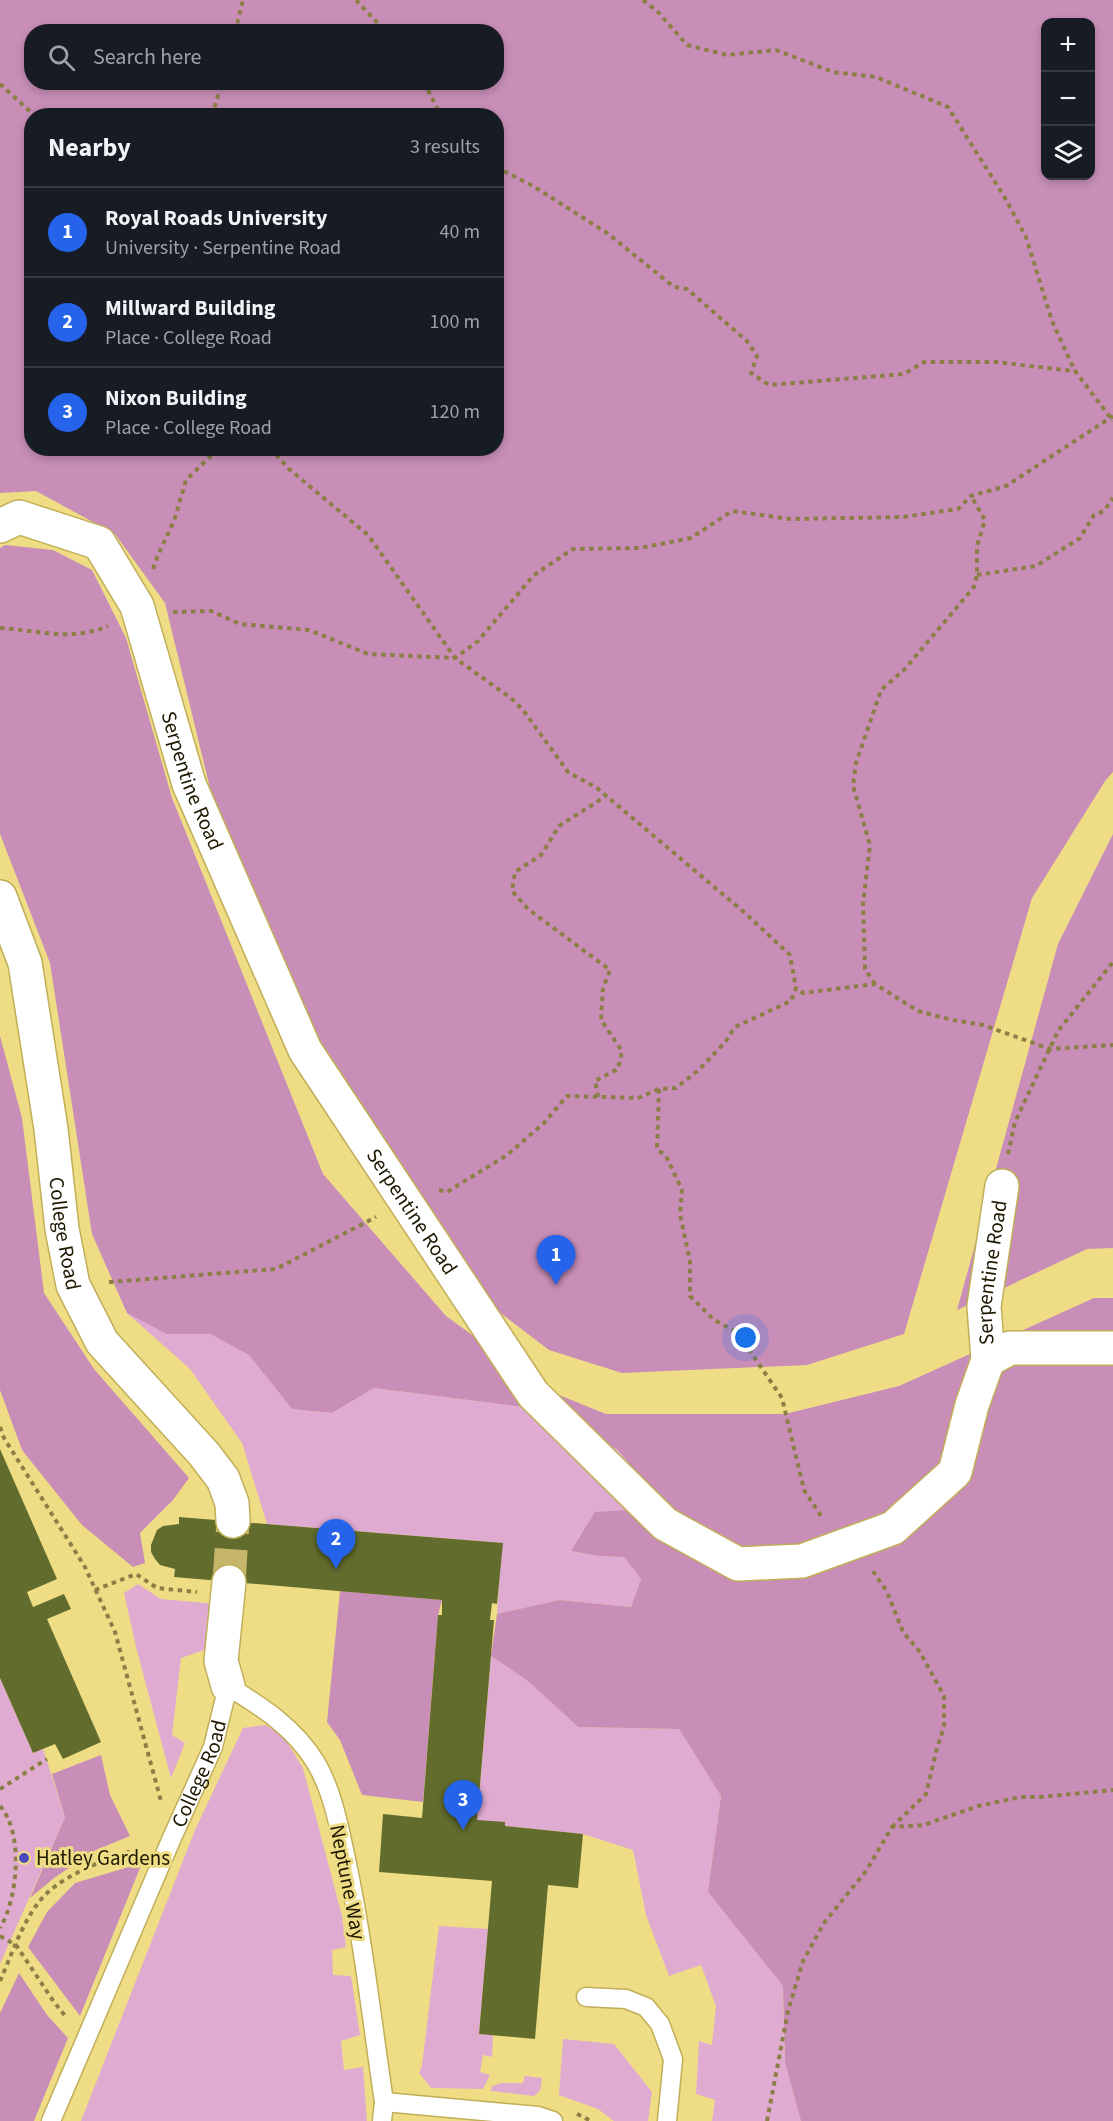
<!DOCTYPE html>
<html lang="en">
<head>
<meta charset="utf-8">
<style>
	:root { --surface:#171b24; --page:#242831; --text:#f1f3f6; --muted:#9ea1a6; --line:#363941; --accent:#2563eb }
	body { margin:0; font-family:"Source Sans 3",sans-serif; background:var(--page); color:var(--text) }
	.controls { position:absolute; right:18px; top:18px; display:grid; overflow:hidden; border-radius:12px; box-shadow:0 3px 9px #0003 }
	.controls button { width:54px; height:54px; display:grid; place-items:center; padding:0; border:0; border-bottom:2px solid var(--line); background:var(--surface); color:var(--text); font:30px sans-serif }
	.you { position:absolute; left:746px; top:1338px; width:21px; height:21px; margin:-15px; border:4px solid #fff; border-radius:50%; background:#1a73e8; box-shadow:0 0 0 9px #1a73e833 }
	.badge { display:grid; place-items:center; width:39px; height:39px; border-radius:50%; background:var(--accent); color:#fff; font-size:20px; font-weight:700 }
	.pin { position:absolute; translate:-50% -50px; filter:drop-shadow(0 2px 3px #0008) }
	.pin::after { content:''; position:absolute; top:32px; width:21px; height:18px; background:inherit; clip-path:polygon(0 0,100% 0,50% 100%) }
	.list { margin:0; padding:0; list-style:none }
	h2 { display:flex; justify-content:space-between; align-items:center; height:78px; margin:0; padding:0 24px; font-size:26px }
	h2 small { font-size:20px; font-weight:400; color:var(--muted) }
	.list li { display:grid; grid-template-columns:39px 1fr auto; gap:18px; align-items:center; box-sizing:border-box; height:90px; padding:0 24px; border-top:2px solid var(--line) }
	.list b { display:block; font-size:22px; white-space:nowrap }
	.list p { margin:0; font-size:20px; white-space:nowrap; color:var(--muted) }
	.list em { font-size:20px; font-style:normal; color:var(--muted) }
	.icon { flex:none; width:33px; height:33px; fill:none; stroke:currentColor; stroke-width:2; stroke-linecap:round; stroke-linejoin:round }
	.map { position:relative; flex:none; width:1113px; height:2121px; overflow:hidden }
	.search { position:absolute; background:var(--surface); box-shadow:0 3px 9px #0003; left:24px; top:24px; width:480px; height:66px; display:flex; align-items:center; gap:15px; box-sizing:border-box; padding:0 21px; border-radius:24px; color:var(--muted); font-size:22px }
	.panel { position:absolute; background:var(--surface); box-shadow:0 3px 9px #0003; left:24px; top:108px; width:480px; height:348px; border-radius:24px }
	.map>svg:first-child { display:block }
</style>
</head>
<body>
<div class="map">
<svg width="1113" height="2121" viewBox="0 0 1113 2121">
	<rect width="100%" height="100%" fill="#efdd86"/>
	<!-- green -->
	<path fill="#e0abd0" d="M127 1313 210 1334 249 1355 292 1409 332 1413 374 1388 539 1409 618 1450 647 1486 630 1510 571 1551 598 1556 624 1557 641 1579 631 1607 559 1600 497 1614 502 1543 267 1524 242 1443 190 1369Z
		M138 1584 161 1599 216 1604 207 1649 181 1658 172 1735 185 1743 171 1778 137 1651 124 1593Z
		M491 1656 528 1681 578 1727 679 1729 721 1796 708 1892 783 1986 785 2062 801 2121H712L715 2100 696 2094 699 2041 712 2045 716 2006 701 1965 669 1976 646 1915 633 1850 583 1834 505 1826 477 1820Z
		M0 1678 33 1753 43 1749 65 1817 0 1964Z
		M266 1725 284 1737 303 1768 342 1916 346 1947 332 1950 333 1975 351 1976 360 2035 341 2041 344 2070 363 2067 367 2121H81L195 1830 243 1728Z
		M439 1926 488 1929 479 2034 493 2035 492 2057 483 2055 480 2072 490 2075 483 2089 431 2088 419 2073 422 2065Z
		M563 2039 614 2044 652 2092 648 2121H614L598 2109 559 2095Z
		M525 2076 542 2078 540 2091 534 2096 491 2091 492 2086 502 2083H523Z"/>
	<!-- forest -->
	<path fill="#c88eb7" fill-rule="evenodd" d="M0 0H1113V772L1105 781 1032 898 904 1334 807 1365 622 1373 549 1350 477 1295 354 1129 210 788 165 603 115 534 36 491 0 493ZM1046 22H1090V176H1046ZM32 32H496V82H32ZM32 116H496V448H32Z
		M5 545 53 550 92 570 126 638 172 798 323 1174 446 1316 549 1391 606 1414H785L899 1386 1094 1298H1113V2121H801L785 2062 783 1986 708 1892 721 1796 679 1729 578 1727 528 1681 491 1656 497 1614 559 1600 631 1607 641 1579 624 1557 598 1556 571 1551 595 1512 630 1510 647 1486 618 1450 539 1409 374 1388 332 1413 292 1409 249 1355 210 1334H167L127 1313 92 1234 50 963 0 834V548Z
		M1113 834V1248L1087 1249 957 1310 1058 944Z
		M0 1036 22 1118 44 1293 94 1369 189 1478 173 1500 140 1533 145 1563 133 1567 82 1525 22 1450 0 1390Z
		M340 1591 442 1600 438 1615 423 1802 362 1795 340 1740 327 1722Z
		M101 1755 110 1795 130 1836 96 1850 54 1878 30 1898 65 1817 52 1774Z
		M142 1863 80 2016 28 1947 47 1912 75 1883Z
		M19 1973 47 2015 68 2038 34 2121H0V2013Z"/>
	<!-- building -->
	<path fill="#626d2d" d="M0 1449 57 1579 27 1592 33 1607 64 1594 71 1609 47 1619 101 1742 63 1759 55 1744 33 1753 0 1678Z
		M179 1517 503 1543 497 1604 492 1603 490 1620H494L477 1820 505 1822V1826L583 1834 578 1888 548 1885 535 2039 479 2034 492 1881 379 1872 383 1814 422 1818 438 1615H442V1600L174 1577 175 1569 160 1565 155 1559 151 1552V1545L157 1530 163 1526 179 1524Z"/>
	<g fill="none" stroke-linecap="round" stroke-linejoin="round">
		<!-- minor-tunnel -->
		<path stroke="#c5b66b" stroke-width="33" stroke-dasharray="33 16" stroke-linecap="butt" d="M229 1582 233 1521"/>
		<defs>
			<g id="service">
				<path d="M586 1997 626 1999 646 2007 660 2024 673 2059 667 2121"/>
				<path d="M384 2102 538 2116 553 2121"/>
				<path id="s1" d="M51 2121 171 1840 213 1747 228 1686C262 1707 295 1728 316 1763 333 1792 339 1827 346 1859 363 1939 372 2021 384 2102L382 2121"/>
			</g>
			<g id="minor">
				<path id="s2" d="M0 526 19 517 99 543 137 606 189 784 305 1050 533 1394 665 1524 738 1564 802 1561 893 1528 955 1472 972 1405 988 1360 984 1306 1002 1186"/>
				<path id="s3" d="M0 897 25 963 51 1129 62 1229 73 1285 102 1342 204 1454 223 1479 232 1503 233 1521"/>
				<path d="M988 1360 1010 1348H1113"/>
				<path d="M228 1686 221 1661 229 1582"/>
			</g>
		</defs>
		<!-- service casing -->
		<use href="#service" stroke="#c0ae58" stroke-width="21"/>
		<!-- minor casing -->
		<use href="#minor" stroke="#c0ae58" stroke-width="36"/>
		<!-- path -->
		<path stroke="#8b7f46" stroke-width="4" stroke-dasharray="4.5 4.5" stroke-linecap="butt" d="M356 0 386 32
			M643 0 658 12 687 45 727 55 776 50 833 72 876 77 948 107 1005 198 1026 237 1052 321 1075 371 1113 421
			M235 32 243 0
			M424 82 441 116
			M0 84 35 116
			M212 116 222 82
			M496 167 533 186 607 233 674 287 687 289 747 341 757 356 751 373 769 385 904 374 924 362H995L1075 371
			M270 448 289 469 368 535 455 658 512 699 523 710 568 772 597 788 745 913 790 955 796 988
			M153 569 158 555 174 521 186 480 219 448
			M977 575 1036 566 1080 538 1094 515 1104 511 1113 498
			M173 612 211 611 240 624 309 630 368 654 455 658 478 641 534 575 573 549 640 548 691 538 732 511 790 519 903 517 958 509 971 496 1006 486 1113 416
			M0 628C37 630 72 642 108 626
			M875 984 865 969 863 904 870 845 853 786 856 763 881 690 904 670 974 587 977 575V546L985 520 971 496
			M659 1089 657 1149 666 1156 682 1190 680 1214 690 1261V1296L714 1320 737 1332 782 1398 804 1490 823 1519
			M598 1097 595 1081 618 1069 622 1051 601 1020 603 988 610 970 528 909 512 891 515 872 541 855 559 826 606 796
			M1008 1154 1015 1122 1058 1031 1113 962
			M439 1190 447 1192 507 1155 544 1123 567 1096 638 1098 659 1089 676 1088 700 1069 726 1041 735 1027 791 1001 796 988 803 993 875 984 918 1011 952 1020 983 1025 1050 1049 1113 1045
			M109 1282 276 1269 376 1217
			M0 1427 4 1438 85 1567 115 1632 161 1801
			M873 1571 887 1592 903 1632 920 1652 944 1696V1726L936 1752 926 1794 892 1827
			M95 1590 136 1574 157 1588 197 1592
			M0 1789 47 1759
			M0 1806C24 1833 18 1898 0 1928
			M0 1936 16 1945 54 2002 67 2018
			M0 1981C13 1952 24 1916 46 1894 68 1873 110 1857 139 1849
			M577 2114 591 2121
			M767 2121 788 2011 803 1961 824 1923 866 1871 892 1827 924 1825 978 1806 1021 1797H1041L1113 1790"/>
		<!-- service -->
		<use href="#service" stroke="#fff" stroke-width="18"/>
		<!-- minor -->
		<use href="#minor" stroke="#fff" stroke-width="33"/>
	</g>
	<!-- markers -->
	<circle fill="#4948be" stroke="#efdd86" stroke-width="2" cx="24" cy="1858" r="6"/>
	<g text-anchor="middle" stroke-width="6" stroke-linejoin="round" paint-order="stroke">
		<!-- street labels -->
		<g font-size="21" fill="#1e1900" stroke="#efdd86">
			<text dy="7" stroke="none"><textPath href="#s2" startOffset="362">Serpentine Road</textPath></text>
			<text dy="7" stroke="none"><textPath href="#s2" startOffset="848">Serpentine Road</textPath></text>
			<text dy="7" stroke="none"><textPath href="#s3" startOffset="344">College Road</textPath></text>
			<text dy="7" stroke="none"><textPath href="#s2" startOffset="1785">Serpentine Road</textPath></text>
			<text dy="7" stroke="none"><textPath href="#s1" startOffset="378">College Road</textPath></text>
			<text transform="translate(348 1882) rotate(79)" y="7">Neptune Way</text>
		</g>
		<!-- poi labels -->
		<g font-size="21" fill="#1e1900" stroke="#efdd86" text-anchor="start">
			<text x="36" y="1865">Hatley Gardens</text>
		</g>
	</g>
</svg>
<div class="controls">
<button>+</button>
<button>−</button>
<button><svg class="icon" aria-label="layers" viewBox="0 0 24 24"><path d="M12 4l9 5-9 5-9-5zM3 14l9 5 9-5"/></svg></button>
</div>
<div class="you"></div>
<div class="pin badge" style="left:556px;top:1285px">1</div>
<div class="pin badge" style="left:336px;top:1569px">2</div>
<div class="pin badge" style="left:463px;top:1830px">3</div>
<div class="search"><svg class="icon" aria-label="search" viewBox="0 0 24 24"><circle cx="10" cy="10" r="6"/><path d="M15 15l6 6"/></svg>Search here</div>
<section class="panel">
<h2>Nearby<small>3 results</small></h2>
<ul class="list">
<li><span class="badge">1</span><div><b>Royal Roads University</b><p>University · Serpentine Road</p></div><em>40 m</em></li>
<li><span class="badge">2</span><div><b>Millward Building</b><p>Place · College Road</p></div><em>100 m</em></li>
<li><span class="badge">3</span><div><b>Nixon Building</b><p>Place · College Road</p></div><em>120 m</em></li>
</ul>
</section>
</div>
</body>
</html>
